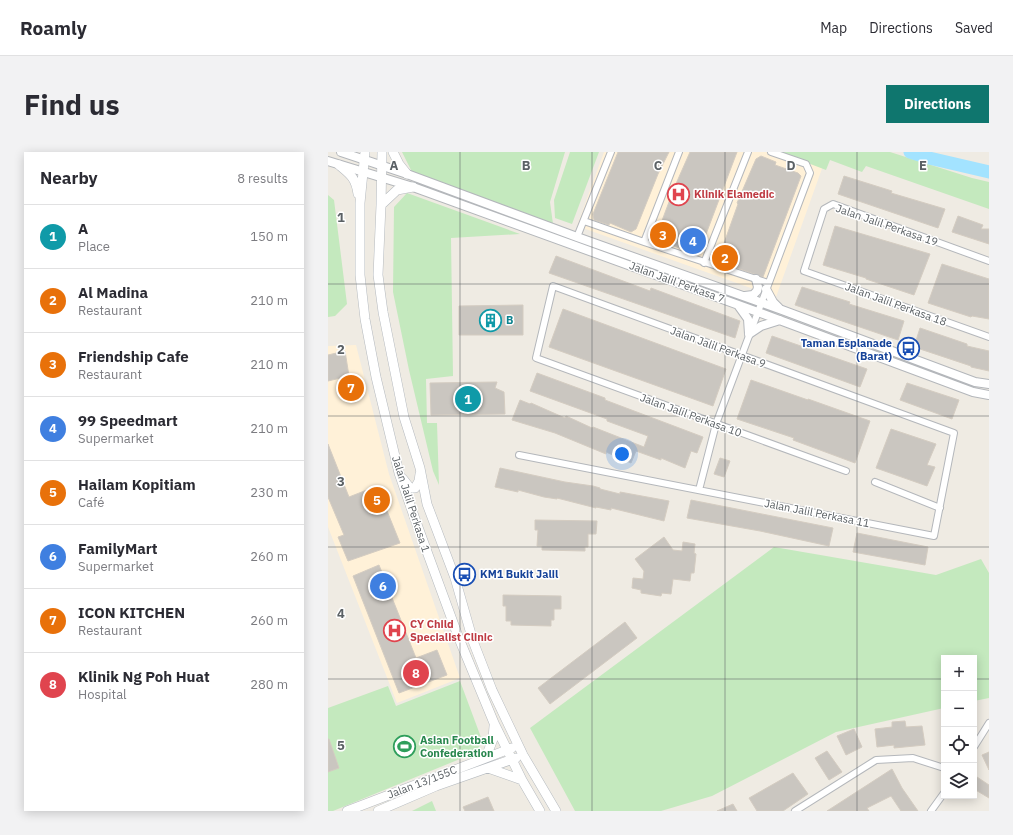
<!DOCTYPE html>
<html lang="en">
<head>
<meta charset="utf-8">
<style>
	:root { --surface:#fff; --page:#f2f2f3; --text:#2b2b33; --muted:#7c7c81; --line:#e1e1e2; --accent:#0f766e }
	body { margin:0; font-family:"IBM Plex Sans",sans-serif; background:var(--page); color:var(--text) }
	.controls { position:absolute; right:12px; bottom:12px; display:grid; overflow:hidden; border-radius:0px; box-shadow:0 2px 10px #0003 }
	.controls button { width:36px; height:36px; display:grid; place-items:center; padding:0; border:0; border-bottom:1px solid var(--line); background:var(--surface); color:var(--text); font:20px sans-serif }
	.you { position:absolute; left:294px; top:302px; width:14px; height:14px; margin:-10px; border:3px solid #fff; border-radius:50%; background:#1a73e8; box-shadow:0 0 0 6px #1a73e833 }
	.badge { display:grid; place-items:center; width:26px; height:26px; border-radius:50%; background:var(--accent); color:#fff; font-size:13px; font-weight:700 }
	.pin { position:absolute; translate:-50% -50%; border:2px solid #fff; box-shadow:0 1px 4px #0006 }
	.list { margin:0; padding:0; list-style:none }
	h2 { display:flex; justify-content:space-between; align-items:center; height:52px; margin:0; padding:0 16px; font-size:17px }
	h2 small { font-size:13px; font-weight:400; color:var(--muted) }
	.list li { display:grid; grid-template-columns:26px 1fr auto; gap:12px; align-items:center; box-sizing:border-box; height:64px; padding:0 16px; border-top:1px solid var(--line) }
	.list b { display:block; font-size:15px; white-space:nowrap }
	.list p { margin:0; font-size:13px; white-space:nowrap; color:var(--muted) }
	.list em { font-size:13px; font-style:normal; color:var(--muted) }
	.icon { flex:none; width:22px; height:22px; fill:none; stroke:currentColor; stroke-width:2; stroke-linecap:round; stroke-linejoin:round }
	.map { position:relative; flex:none; width:661px; height:659px; overflow:hidden; border-radius:0px }
	header { display:flex; align-items:center; gap:24px; box-sizing:border-box; height:56px; padding:0 20px; background:var(--surface); border-bottom:1px solid var(--line) }
	header strong { font-size:19px }
	nav { display:flex; gap:22px; margin-inline-start:auto; font-size:14px }
	.intro { display:flex; align-items:center; justify-content:space-between; box-sizing:border-box; height:96px; padding:0 24px }
	h1 { margin:0; font-size:28px }
	.button { padding:10px 18px; border-radius:0px; background:var(--accent); color:#fff; font-size:14px; font-weight:700 }
	main { display:flex; gap:24px; padding:0 24px }
	aside { flex:1; background:var(--surface); border-radius:0px; box-shadow:0 2px 10px #0003 }
	.map>svg:first-child { display:block }
</style>
</head>
<body>
<header>
<strong>Roamly</strong>
<nav><a>Map</a><a>Directions</a><a>Saved</a></nav>
</header>
<div class="intro"><h1>Find us</h1><a class="button">Directions</a></div>
<main>
<aside>
<h2>Nearby<small>8 results</small></h2>
<ul class="list">
<li><span class="badge" style="background:#0f9aa8">1</span><div><b>A</b><p>Place</p></div><em>150 m</em></li>
<li><span class="badge" style="background:#e8710a">2</span><div><b>Al Madina</b><p>Restaurant</p></div><em>210 m</em></li>
<li><span class="badge" style="background:#e8710a">3</span><div><b>Friendship Cafe</b><p>Restaurant</p></div><em>210 m</em></li>
<li><span class="badge" style="background:#3f7fe0">4</span><div><b>99 Speedmart</b><p>Supermarket</p></div><em>210 m</em></li>
<li><span class="badge" style="background:#e8710a">5</span><div><b>Hailam Kopitiam</b><p>Café</p></div><em>230 m</em></li>
<li><span class="badge" style="background:#3f7fe0">6</span><div><b>FamilyMart</b><p>Supermarket</p></div><em>260 m</em></li>
<li><span class="badge" style="background:#e8710a">7</span><div><b>ICON KITCHEN</b><p>Restaurant</p></div><em>260 m</em></li>
<li><span class="badge" style="background:#e0444e">8</span><div><b>Klinik Ng Poh Huat</b><p>Hospital</p></div><em>280 m</em></li>
</ul>
</aside>
<div class="map">
<svg width="661" height="659" viewBox="0 0 661 659">
	<rect width="100%" height="100%" fill="#efebe3"/>
	<!-- commercial -->
	<path fill="#fff1d8" d="M276 0H467L496 11 448 145 249 74Z
		M28 193 61 322 132 526 69 551 0 375V194Z"/>
	<!-- green -->
	<path fill="#c4e9be" d="M74 0H237L222 50 225 72 84 20Z
		M242 0H271L244 72 227 66 226 48Z
		M451 0H562L644 26 661 30V57L538 14 534 20 502 8 498 18Z
		M79 41 192 82 123 86 125 224 98 227 99 271H109L111 333 105 319 81 218 65 140 66 55Z
		M0 43 6 48 19 152 7 164 0 165Z
		M446 395 608 423 653 407 661 421V546L646 549V506H616V556L508 580 384 644 333 659H247L202 576Z
		M132 529 154 588 149 600 5 659H0V556L60 534 68 554Z
		M104 649 108 659H84Z"/>
	<g fill="none" stroke-linecap="round" stroke-linejoin="round">
		<!-- river -->
		<path stroke="#a3e3ff" stroke-width="13" d="M582 0 601 6 661 20"/>
	</g>
	<!-- building -->
	<path fill="#cac6c0" stroke="#d4ccc1" d="M290 0H341L330 22 308 77 303 80 282 71 281 73 266 68 265 62Z
		M362 0H409L372 98 367 102 330 88 329 82 347 34Z
		M433 4 448 10 447 13 470 21 473 24 435 125 391 110 390 108 410 52 409 51 428 7Z
		M516 24 564 39 563 41 617 57 610 76 510 42Z
		M630 64 655 73 653 77H661V92L624 80Z
		M507 74 602 102 586 143 538 127V126L495 113Z
		M228 104 322 139 323 136 412 169 407 186 221 121Z
		M614 112 661 127V167L644 164 643 165 600 151Z
		M474 135 522 150 521 152 576 169 570 188 467 153Z
		M195 153V183H131V154Z
		M235 157 398 217 385 254 221 195Z
		M592 176 639 192V194L661 199V219L643 215V214L586 195Z
		M444 184 539 217 532 235 438 201Z
		M17 199 21 224 0 229V203Z
		M209 221 277 246V248L375 285 369 301 363 299 357 316 333 306V308L308 299 303 311 278 300V302L227 281 184 268 192 248 202 252 203 251 237 266 238 264 264 276 265 275 316 295 320 284 279 269V267L202 239Z
		M423 228 480 248V247L542 269 527 311 465 288 466 286 409 267Z
		M169 230 167 236 176 240 177 262 103 263 102 231Z
		M579 231 631 248 624 267 572 248Z
		M563 277 608 292 599 313 607 315 599 334 548 316Z
		M0 292 21 345 49 334 72 391 20 409 10 385 16 383 0 345Z
		M392 306 402 309 396 325 386 322Z
		M172 316 237 330 265 334 272 336V337L292 342V340L341 349 336 369 283 356V358L268 355V356L229 346V347L216 345 190 338V340L167 335Z
		M363 348 505 376 501 394 432 379 359 366Z
		M207 368 269 369 268 382H260V395H257V399L214 398V394H209L210 378H207Z
		M529 381 600 395 597 413 525 400Z
		M336 385 345 398 354 399 355 390 367 392 366 401 368 402 366 421H363L362 429 345 427 343 442 334 441 333 444 313 441V438L304 436 305 426 315 427 316 419 307 407Z
		M51 413 88 506 109 498 119 523 71 541 25 424Z
		M175 443 233 444V457H226V468H223V474L183 473V469H178V454H175Z
		M297 470 309 486 222 552 210 536Z
		M577 569 578 575 594 574 597 593 566 596V593L549 595 547 577 564 575V570Z
		M526 577 534 595 518 603 509 584Z
		M0 587H1L11 616 0 620Z
		M499 599 514 620 501 628 487 606Z
		M661 600V618L654 603Z
		M564 617 574 636 590 659H573L563 644 539 656 541 659H499Z
		M465 621 480 642 455 659H429L421 646Z
		M646 623 661 633V646L646 637Z
		M160 645 166 659H137L135 655Z
		M405 652 409 659H389Z"/>
	<g fill="none" stroke-linecap="round" stroke-linejoin="round">
		<defs>
			<path id="minor" d="M256 69 316 90 440 131
				M249 85 283 0
				M316 90 351 0
				M661 109 505 52 496 57 476 119 661 185
				M376 111 420 0
				M191 303 606 384 626 281 225 134 208 206 518 319
				M547 330 612 356
				M371 338 388 272 482 21 478 12 443 0
				M646 595 661 571
				M467 659 548 608 585 606 616 616
				M603 659 616 641"/>
			<path id="tertiary" d="M13 0 79 22 249 85 454 158 647 230 661 232
				M0 9 85 35 438 163 645 240 661 243
				M438 137 445 150 451 156
				M417 144 425 143 429 139 430 135 428 127
				M410 153 420 167 421 182
				M421 182 433 174 452 168"/>
			<path id="secondary" d="M37 0 32 51V123L37 167 48 225 71 321 87 367 130 484 166 571 194 628 212 659
				M54 0 53 53 50 123 55 160 76 265 92 316 99 352 127 426 145 489 164 538 195 603 228 659
				M65 0 71 12 79 22
				M11 13C22 22 28 26 30 42
				M53 53 69 38 85 35
				M75 327 82 336H87L91 329 92 322
				M158 605 165 587 166 574
				M160 616 194 628
				M19 659 184 596
				M50 659 108 634 188 606"/>
		</defs>
		<!-- minor casing -->
		<use href="#minor" stroke="#b4b7bb" stroke-width="8"/>
		<!-- tertiary casing -->
		<use href="#tertiary" stroke="#b4b7bb" stroke-width="10"/>
		<!-- secondary casing -->
		<use href="#secondary" stroke="#b5babf" stroke-width="10"/>
		<!-- minor -->
		<use href="#minor" stroke="#fff" stroke-width="6"/>
		<!-- tertiary -->
		<use href="#tertiary" stroke="#fff" stroke-width="8"/>
		<!-- secondary -->
		<use href="#secondary" stroke="#fff" stroke-width="9"/>
	</g>
	<!-- grid -->
	<path fill="none" stroke="#5b6165" stroke-width="1" stroke-opacity="0.55" d="M132 0V659M264 0V659M397 0V659M529 0V659M0 132H661M0 264H661M0 395H661M0 527H616M646 527H661"/>
	<!-- icons -->
	<defs>
		<symbol id="hospital-ring" viewBox="-11 -11 22 22"><circle r="9.5" fill="#fff" stroke="#e0444e" stroke-width="1.5"/><path d="M-5-5h3v3.5h4V-5h3V5h-3V1.5h-4V5h-3Z" fill="#e0444e"/></symbol>
		<symbol id="building-ring" viewBox="-11 -11 22 22"><circle r="9.5" fill="#fff" stroke="#0f9aa8" stroke-width="1.5"/><path d="M-4-6H4V6H1V3H-1V6H-4ZM-2.5-4.3h1.7v1.8h-1.7ZM.8-4.3h1.7v1.8H.8ZM-2.5-1h1.7V.8h-1.7ZM.8-1h1.7V.8H.8Z" fill="#0f9aa8"/></symbol>
		<symbol id="bus-ring" viewBox="-11 -11 22 22"><circle r="9.5" fill="#fff" stroke="#1a4fb4" stroke-width="1.5"/><path d="M-5-6H5V4H4V6H2V4H-2V6H-4V4H-5ZM-3.5-4V0h7V-4ZM-3.5 1.2v1.5H-2V1.2ZM2 1.2v1.5H3.5V1.2Z" fill="#1a4fb4"/></symbol>
		<symbol id="stadium-ring" viewBox="-11 -11 22 22"><circle r="9.5" fill="#fff" stroke="#2e9e5b" stroke-width="1.5"/><path d="M0-5a6.5 5 0 1 0 0 10a6.5 5 0 1 0 0-10ZM-3.5-1.8h7v3.6h-7Z" fill="#2e9e5b"/></symbol>
	</defs>
	<g fill-rule="evenodd">
		<use href="#hospital-ring" x="338" y="30" width="25" height="25"/>
		<use href="#building-ring" x="150" y="156" width="25" height="25"/>
		<use href="#bus-ring" x="568" y="184" width="25" height="25"/>
		<use href="#bus-ring" x="124" y="410" width="25" height="25"/>
		<use href="#hospital-ring" x="54" y="466" width="25" height="25"/>
		<use href="#stadium-ring" x="64" y="582" width="25" height="25"/>
	</g>
	<g text-anchor="middle" stroke-width="3" stroke-linejoin="round" paint-order="stroke">
		<!-- health labels -->
		<g font-size="11" font-weight="bold" fill="#be3a42" stroke="#fff" text-anchor="start">
			<text x="366" y="46">Klinik Elamedic</text>
			<text x="82" y="476">CY Child<tspan x="82" dy="13">Specialist Clinic</tspan></text>
		</g>
		<!-- street labels -->
		<g font-size="11" fill="#5b6165" stroke="#fff">
			<text transform="translate(559 73) rotate(19)" y="4">Jalan Jalil Perkasa 19</text>
			<text transform="translate(349 130) rotate(20)" y="4">Jalan Jalil Perkasa 7</text>
			<text transform="translate(568 152) rotate(20)" y="4">Jalan Jalil Perkasa 18</text>
			<text transform="translate(390 195) rotate(20)" y="4">Jalan Jalil Perkasa 9</text>
			<text transform="translate(363 263) rotate(20)" y="4">Jalan Jalil Perkasa 10</text>
			<text transform="translate(83 352) rotate(72)" y="4">Jalan Jalil Perkasa 1</text>
			<text transform="translate(489 361) rotate(11)" y="4">Jalan Jalil Perkasa 11</text>
			<text transform="translate(94 630) rotate(-21)" y="4">Jalan 13/155C</text>
		</g>
		<!-- culture labels -->
		<g font-size="11" font-weight="bold" fill="#0d838f" stroke="#fff" text-anchor="start">
			<text x="178" y="172">B</text>
		</g>
		<!-- transit labels -->
		<g font-size="11" font-weight="bold" fill="#164399" stroke="#fff" text-anchor="end">
			<text x="564" y="195">Taman Esplanade<tspan x="564" dy="13">(Barat)</tspan></text>
			<text x="152" y="426" text-anchor="start">KM1 Bukit Jalil</text>
		</g>
		<!-- leisure labels -->
		<g font-size="11" font-weight="bold" fill="#27864d" stroke="#fff" text-anchor="start">
			<text x="92" y="592">Asian Football<tspan x="92" dy="13">Confederation</tspan></text>
		</g>
	</g>
	<g font-size="13" text-anchor="middle" font-weight="bold" fill="#5b6165" stroke="#fff" stroke-width="3" stroke-linejoin="round" paint-order="stroke">
		<text x="66" y="18">A</text>
		<text x="198" y="18">B</text>
		<text x="330" y="18">C</text>
		<text x="463" y="18">D</text>
		<text x="595" y="18">E</text>
		<text x="13" y="70">1</text>
		<text x="13" y="202">2</text>
		<text x="13" y="334">3</text>
		<text x="13" y="466">4</text>
		<text x="13" y="598">5</text>
	</g>
</svg>
<div class="controls">
<button>+</button>
<button>−</button>
<button><svg class="icon" aria-label="locate" viewBox="0 0 24 24"><circle cx="12" cy="12" r="6"/><path d="M12 2v4M12 18v4M2 12h4M18 12h4"/></svg></button>
<button><svg class="icon" aria-label="layers" viewBox="0 0 24 24"><path d="M12 4l9 5-9 5-9-5zM3 14l9 5 9-5"/></svg></button>
</div>
<div class="you"></div>
<div class="pin badge" style="left:140px;top:247px;background:#0f9aa8">1</div>
<div class="pin badge" style="left:397px;top:106px;background:#e8710a">2</div>
<div class="pin badge" style="left:335px;top:83px;background:#e8710a">3</div>
<div class="pin badge" style="left:365px;top:89px;background:#3f7fe0">4</div>
<div class="pin badge" style="left:49px;top:348px;background:#e8710a">5</div>
<div class="pin badge" style="left:55px;top:434px;background:#3f7fe0">6</div>
<div class="pin badge" style="left:23px;top:236px;background:#e8710a">7</div>
<div class="pin badge" style="left:88px;top:521px;background:#e0444e">8</div>
</div>
</main>
</body>
</html>
